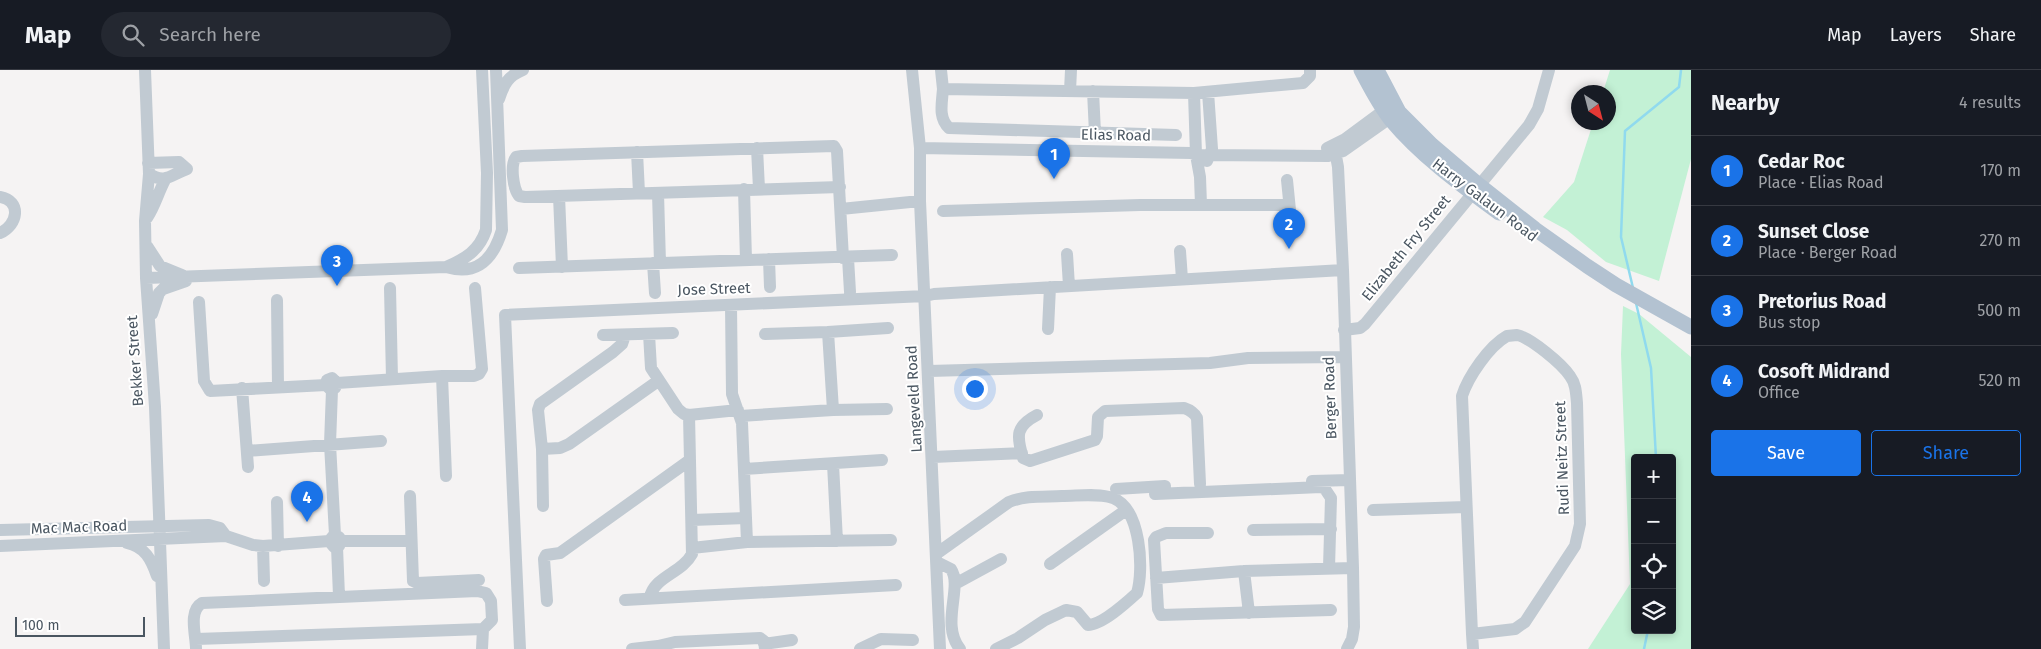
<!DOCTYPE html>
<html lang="en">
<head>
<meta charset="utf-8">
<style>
	:root { --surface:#171b24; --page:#242831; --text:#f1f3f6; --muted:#9ea1a6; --line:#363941; --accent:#1a73e8 }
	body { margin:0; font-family:"Fira Sans",sans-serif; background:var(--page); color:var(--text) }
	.controls { position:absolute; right:15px; bottom:15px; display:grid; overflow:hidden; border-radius:5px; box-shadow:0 2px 8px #0003 }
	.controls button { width:45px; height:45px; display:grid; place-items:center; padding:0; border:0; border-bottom:1px solid var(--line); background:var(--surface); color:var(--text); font:25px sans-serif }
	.compass { position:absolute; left:1571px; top:15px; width:45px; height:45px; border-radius:50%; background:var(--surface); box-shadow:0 2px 8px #0003; rotate:144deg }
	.scale { position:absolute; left:15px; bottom:12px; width:130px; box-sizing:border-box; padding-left:5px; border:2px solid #4a5661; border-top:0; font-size:14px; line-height:18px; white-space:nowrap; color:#4a5661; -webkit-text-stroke:4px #fff; paint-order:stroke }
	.you { position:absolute; left:974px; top:318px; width:18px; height:18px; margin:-12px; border:4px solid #fff; border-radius:50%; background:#1a73e8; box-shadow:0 0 0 8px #1a73e833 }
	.badge { display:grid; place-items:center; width:32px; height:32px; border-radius:50%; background:var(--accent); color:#fff; font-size:16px; font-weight:700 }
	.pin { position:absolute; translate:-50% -41px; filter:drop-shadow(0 1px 2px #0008) }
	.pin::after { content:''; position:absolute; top:26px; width:18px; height:15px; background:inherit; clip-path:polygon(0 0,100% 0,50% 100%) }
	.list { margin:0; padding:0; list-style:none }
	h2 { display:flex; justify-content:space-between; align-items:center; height:65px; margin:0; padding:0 20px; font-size:21px }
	h2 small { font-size:16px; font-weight:400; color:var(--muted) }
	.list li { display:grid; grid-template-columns:32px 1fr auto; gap:15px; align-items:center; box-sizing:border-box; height:70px; padding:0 20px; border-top:1px solid var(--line) }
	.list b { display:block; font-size:19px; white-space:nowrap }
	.list p { margin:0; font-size:16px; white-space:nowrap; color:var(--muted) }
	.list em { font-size:16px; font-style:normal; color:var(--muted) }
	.actions { display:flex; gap:10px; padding:15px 20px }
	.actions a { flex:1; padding:11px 0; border:1px solid var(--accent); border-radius:5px; text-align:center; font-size:18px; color:var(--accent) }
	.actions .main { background:var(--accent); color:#fff }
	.icon { flex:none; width:28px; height:28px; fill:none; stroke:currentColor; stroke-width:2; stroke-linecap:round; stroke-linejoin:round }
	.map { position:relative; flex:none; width:1691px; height:579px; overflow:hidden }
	header { display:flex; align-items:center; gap:30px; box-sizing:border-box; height:70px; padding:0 25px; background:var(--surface); border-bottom:1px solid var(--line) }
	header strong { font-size:24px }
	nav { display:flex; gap:28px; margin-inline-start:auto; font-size:18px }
	.search { width:350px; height:45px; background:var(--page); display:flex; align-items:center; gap:12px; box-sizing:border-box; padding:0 18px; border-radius:28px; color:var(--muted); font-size:19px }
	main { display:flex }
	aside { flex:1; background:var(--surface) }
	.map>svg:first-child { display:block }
</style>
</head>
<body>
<header>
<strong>Map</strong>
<div class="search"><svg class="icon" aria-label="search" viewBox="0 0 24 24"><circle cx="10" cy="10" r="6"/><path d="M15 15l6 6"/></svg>Search here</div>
<nav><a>Map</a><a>Layers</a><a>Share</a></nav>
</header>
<main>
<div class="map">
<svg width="1691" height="579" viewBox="0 0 1691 579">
	<rect width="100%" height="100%" fill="#f5f3f3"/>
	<!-- green -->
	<path fill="#c3f1d5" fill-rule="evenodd" d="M1610 0H1691V89L1659 211 1606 192 1567 160 1543 147 1574 112 1593 53 1608 52V22H1603Z
		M1623 236 1639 244 1691 287V579H1588L1630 514 1621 284ZM1635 388H1672V560H1635Z"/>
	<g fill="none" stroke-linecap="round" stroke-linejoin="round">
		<!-- stream -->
		<path stroke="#90daee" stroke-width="2.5" d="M1633 218 1621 167 1625 61 1679 17 1681 0
			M1636 233 1651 298 1656 388
			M1644 579 1648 560"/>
		<!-- minor -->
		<path stroke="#c1cad2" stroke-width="12" d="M145 0 149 104 145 151 146 208 155 337 164 579
			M912 0 920 78V131L940 579
			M941 0 943 19 1194 23 1303 13 1310 6V0
			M943 19C942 33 938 48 949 58L1176 65
			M1070 21 1071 0
			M1093 21 1095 63
			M1194 23 1196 85 1200 107 1201 135
			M499 29C504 14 508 6 523 0
			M1334 75 1338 97 1343 200 1353 498 1354 557 1352 569 1347 579
			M757 78 759 119
			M920 78 1191 83 1196 85 1328 86 1343 81 1397 43
			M1327 78 1345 69 1391 35
			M637 82 639 123
			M1207 91 1212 79 1208 22
			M148 93 179 92 187 99C170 105 166 114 149 104
			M1287 110 1291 150
			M840 117 525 127 519 126C513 118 510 95 516 87L522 86 834 76 837 81 843 188
			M744 119 746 190
			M658 123 660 193
			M559 126 562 197
			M0 127C22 131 18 155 0 163
			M841 139 920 131
			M943 141 1140 135H1289
			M147 148C155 136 158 123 165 110
			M147 176 160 196 182 205
			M1180 181 1182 209
			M1067 184 1069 216
			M848 188 850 222
			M769 189 770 217
			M653 193 655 223
			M446 197C465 189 479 181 486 160L487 103 482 0
			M519 198 892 185
			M146 208 446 197C477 206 493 190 502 160L496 0
			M390 218 392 309
			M277 230 278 317
			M199 232 204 311 210 321 326 315 331 320 335 318 337 313 332 308 327 310 326 315
			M731 235 732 324 742 353 747 472
			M152 244 159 223 163 219 186 211
			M1048 259 1050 217
			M1344 260 1360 258 1365 254 1529 55 1538 39 1549 0
			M649 264 651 298 678 339 684 344 689 345 738 340
			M765 264 828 262
			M603 265 673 263
			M1517 265C1531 268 1562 294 1570 306 1576 314 1576 323 1577 333L1580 454 1575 476 1525 552 1515 559 1472 564 1462 326C1468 307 1489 276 1507 266Z
			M929 301 1210 293 1248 288 1345 287
			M442 306 446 406
			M337 313 442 306H474L479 304 482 299 475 218
			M242 318 248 397
			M332 320 330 374 335 465
			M833 340 828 262 888 258
			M1037 345C1016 356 1016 365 1023 388L1030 391 1095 370 1097 366 1098 347 1105 341 1184 338C1190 340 1194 342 1197 348L1200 414
			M740 346 833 340 887 339
			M542 379 560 378 569 374 658 311
			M247 381 381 371
			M933 387 1022 383
			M833 394 837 471
			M744 399 882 390
			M1312 411 1350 410
			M1116 419 1165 416
			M1155 424 1321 417 1325 419 1331 428 1329 498
			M410 426 413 511 417 513 479 510
			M277 432 278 476
			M543 436 542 379 538 340 540 334 613 282 622 274 625 265
			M1373 440 1466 437
			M692 450 746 448
			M0 460 209 455 220 458 226 466
			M1253 460 1331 459
			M1208 463H1166L1156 467 1154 470 1158 539 1161 545 1331 540
			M341 471H411
			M127 473C145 477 151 489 157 506
			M0 476 226 466 253 475 263 476 329 471 334 465 339 467 341 471 339 476 334 477 329 471
			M263 476 264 511
			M337 477 339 526
			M692 478 747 472 891 470
			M936 484 1009 432C1026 425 1045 427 1062 426 1078 426 1098 423 1113 428 1141 439 1144 499 1137 523 1126 533 1102 555 1088 555L1077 542 1066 540 1045 550 1018 568 996 579
			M937 492 951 499C963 517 940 554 960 579
			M1050 494 1126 440
			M1244 501 1249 543
			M1156 508 1244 501 1353 498
			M955 514 1001 489
			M650 527C655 506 682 503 692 484L689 345
			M625 530 896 515
			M547 531 544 489 546 485 560 483 690 390
			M1472 564 1473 579
			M196 569 483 559 492 550 491 531 486 523 477 521 202 533C188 541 196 565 196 579
			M764 574 792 570
			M482 579 483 559
			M520 579 505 245 925 226 934 224 1343 200
			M632 579 658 576 675 572 760 568 764 571 765 579
			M860 579 881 569 913 570"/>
		<!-- major -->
		<path stroke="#b3c2d1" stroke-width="15" d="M1361 0C1370 17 1379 35 1391 50 1421 86 1461 115 1499 143
			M1377 0 1399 42 1432 75 1479 115 1535 159 1587 196 1616 215 1691 257"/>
	</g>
	<g text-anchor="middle" stroke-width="4" stroke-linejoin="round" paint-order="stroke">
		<!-- street labels -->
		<g font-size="15" fill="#4a5661" stroke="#fff">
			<text transform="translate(1116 65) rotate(1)" y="5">Elias Road</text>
			<text transform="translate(1485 130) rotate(37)" y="5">Harry Galaun Road</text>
			<text transform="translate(1406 178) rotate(-51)" y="5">Elizabeth Fry Street</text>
			<text transform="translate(714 219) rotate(-2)" y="5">Jose Street</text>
			<text transform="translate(135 291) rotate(-94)" y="5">Bekker Street</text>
			<text transform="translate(1330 328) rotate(-92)" y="5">Berger Road</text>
			<text transform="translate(914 329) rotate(-93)" y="5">Langeveld Road</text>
			<text transform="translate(1562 388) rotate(-92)" y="5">Rudi Neitz Street</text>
			<text transform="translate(79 457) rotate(-2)" y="5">Mac Mac Road</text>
		</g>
	</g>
</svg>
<div class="controls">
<button>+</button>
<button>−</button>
<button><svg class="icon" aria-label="locate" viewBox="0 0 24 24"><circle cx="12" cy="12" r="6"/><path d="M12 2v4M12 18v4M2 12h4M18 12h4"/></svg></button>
<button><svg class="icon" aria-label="layers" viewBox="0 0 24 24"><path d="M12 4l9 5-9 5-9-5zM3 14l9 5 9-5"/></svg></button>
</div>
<svg class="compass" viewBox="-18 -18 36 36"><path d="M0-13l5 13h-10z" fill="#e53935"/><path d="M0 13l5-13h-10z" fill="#9ea1a6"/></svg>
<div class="scale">100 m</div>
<div class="you"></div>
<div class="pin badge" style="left:1054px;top:109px">1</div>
<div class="pin badge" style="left:1289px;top:179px">2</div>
<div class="pin badge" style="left:337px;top:216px">3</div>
<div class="pin badge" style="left:307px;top:452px">4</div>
</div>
<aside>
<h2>Nearby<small>4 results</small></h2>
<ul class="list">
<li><span class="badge">1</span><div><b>Cedar Roc</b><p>Place · Elias Road</p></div><em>170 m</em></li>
<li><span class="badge">2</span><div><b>Sunset Close</b><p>Place · Berger Road</p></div><em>270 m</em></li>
<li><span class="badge">3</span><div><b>Pretorius Road</b><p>Bus stop</p></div><em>500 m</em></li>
<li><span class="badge">4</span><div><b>Cosoft Midrand</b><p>Office</p></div><em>520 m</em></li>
</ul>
<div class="actions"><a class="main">Save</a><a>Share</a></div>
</aside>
</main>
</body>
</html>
